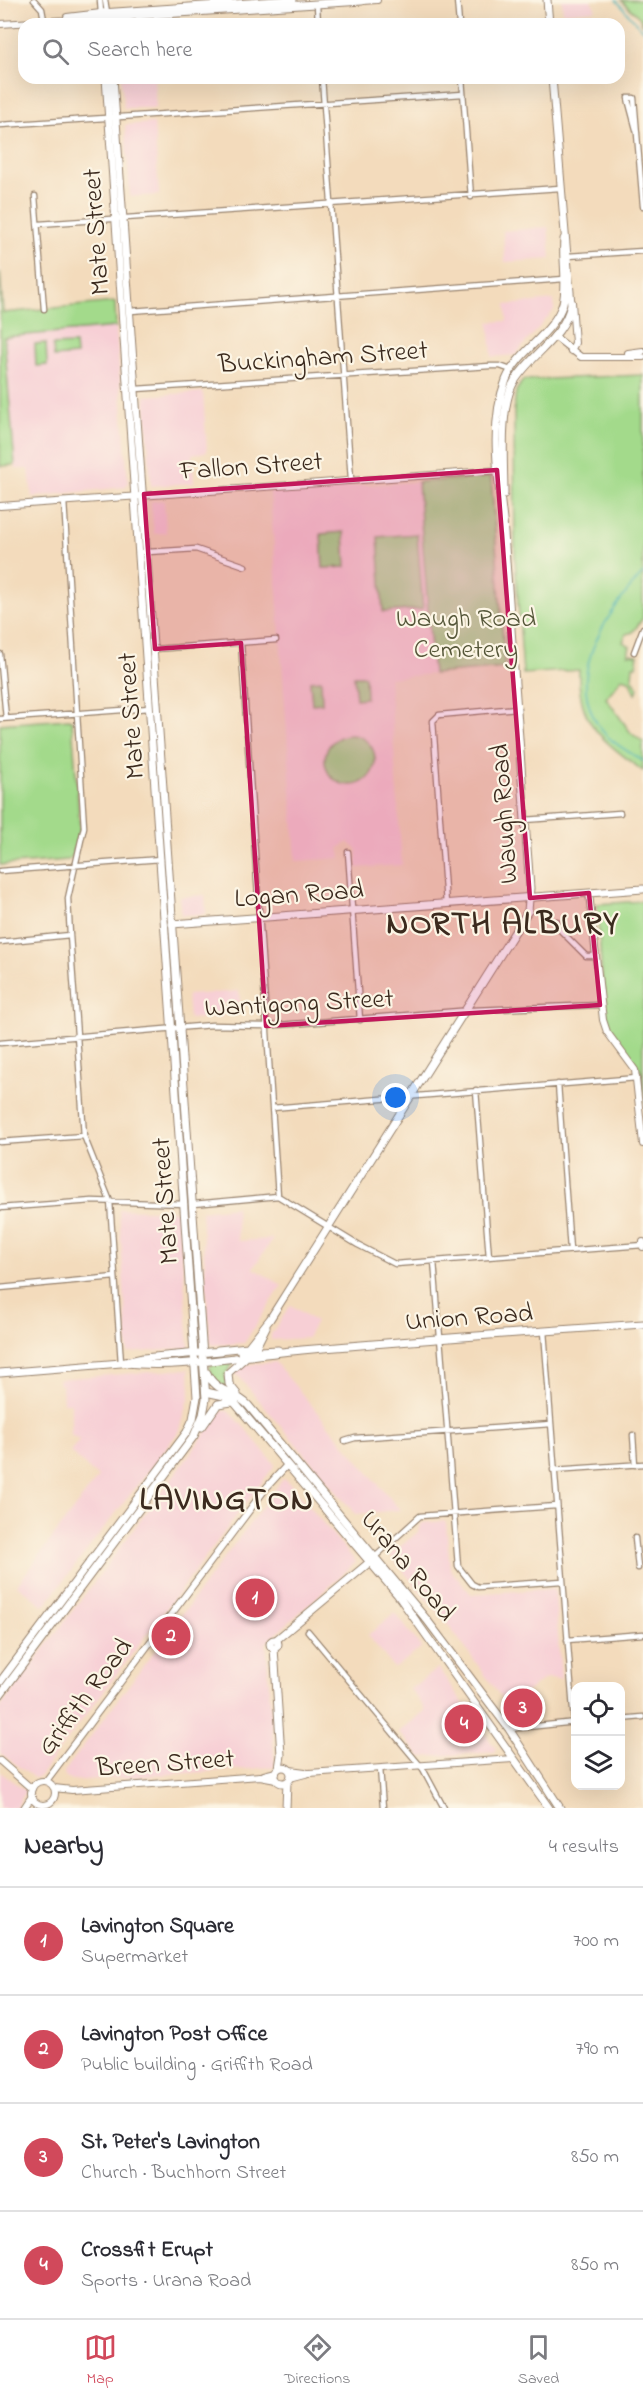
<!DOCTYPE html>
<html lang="en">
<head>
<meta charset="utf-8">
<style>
	:root { --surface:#fff; --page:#f7f7f7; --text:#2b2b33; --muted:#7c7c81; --line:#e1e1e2; --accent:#d1495b }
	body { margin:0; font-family:"Indie Flower",sans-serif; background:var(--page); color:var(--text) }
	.controls { position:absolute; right:18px; bottom:18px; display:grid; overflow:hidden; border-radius:12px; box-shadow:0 6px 24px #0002 }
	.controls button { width:54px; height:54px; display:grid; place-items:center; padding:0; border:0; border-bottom:2px solid var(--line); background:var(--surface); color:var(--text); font:30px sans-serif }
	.you { position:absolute; left:396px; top:1098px; width:21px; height:21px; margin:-15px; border:4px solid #fff; border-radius:50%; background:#1a73e8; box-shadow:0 0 0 9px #1a73e833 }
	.badge { display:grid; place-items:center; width:39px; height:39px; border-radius:50%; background:var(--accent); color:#fff; font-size:20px; font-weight:700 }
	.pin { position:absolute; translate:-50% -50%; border:3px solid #fff; box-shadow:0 2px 6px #0006 }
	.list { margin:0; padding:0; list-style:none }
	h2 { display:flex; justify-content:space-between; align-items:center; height:78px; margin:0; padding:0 24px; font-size:26px }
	h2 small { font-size:20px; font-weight:400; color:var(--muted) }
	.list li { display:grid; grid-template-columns:39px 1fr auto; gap:18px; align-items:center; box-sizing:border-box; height:108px; padding:0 24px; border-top:2px solid var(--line) }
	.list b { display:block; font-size:22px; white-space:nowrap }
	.list p { margin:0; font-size:20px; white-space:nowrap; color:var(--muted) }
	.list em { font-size:20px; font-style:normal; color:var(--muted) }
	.icon { flex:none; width:33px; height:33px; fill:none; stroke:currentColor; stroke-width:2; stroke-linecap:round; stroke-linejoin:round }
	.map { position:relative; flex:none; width:643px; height:1808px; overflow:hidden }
	.search { position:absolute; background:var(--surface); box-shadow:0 6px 24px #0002; left:18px; right:18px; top:18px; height:66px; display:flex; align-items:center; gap:15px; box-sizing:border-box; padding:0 21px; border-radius:18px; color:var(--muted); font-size:22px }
	.sheet { height:510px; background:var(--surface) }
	nav { display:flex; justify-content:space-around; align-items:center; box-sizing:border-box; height:84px; border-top:2px solid var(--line); background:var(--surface); font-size:16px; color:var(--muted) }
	nav a { display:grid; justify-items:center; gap:3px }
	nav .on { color:var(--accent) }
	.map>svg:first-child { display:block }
</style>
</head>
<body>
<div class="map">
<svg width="643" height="1808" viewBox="0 0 643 1808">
	<rect width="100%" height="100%" fill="#fcf5e5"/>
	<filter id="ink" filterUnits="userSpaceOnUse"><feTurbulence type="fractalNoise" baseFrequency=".0167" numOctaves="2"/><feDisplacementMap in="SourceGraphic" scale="12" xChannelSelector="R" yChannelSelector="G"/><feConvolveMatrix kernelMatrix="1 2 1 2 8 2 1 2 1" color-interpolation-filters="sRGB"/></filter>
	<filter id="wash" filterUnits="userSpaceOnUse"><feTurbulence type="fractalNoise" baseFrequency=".008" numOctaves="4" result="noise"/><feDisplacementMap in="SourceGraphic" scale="24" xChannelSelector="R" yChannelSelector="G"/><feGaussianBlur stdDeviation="1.35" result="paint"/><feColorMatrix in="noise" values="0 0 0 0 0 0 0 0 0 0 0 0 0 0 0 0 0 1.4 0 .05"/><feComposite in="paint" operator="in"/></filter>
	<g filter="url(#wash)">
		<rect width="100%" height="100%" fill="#f3dbbc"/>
		<!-- built -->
		<path fill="#f7cfd5" d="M562 0H591L596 10 563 13Z
			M121 78H154L156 108H124Z
			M154 123 159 195 130 197 125 125Z
			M548 227 551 259 505 262 503 231Z
			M554 300V310L515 355 492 357 489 322 507 321 506 305Z
			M116 327 128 483 125 487 32 497 29 469H16L4 337Z
			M203 392 207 452 192 454 194 483 151 486 145 396Z
			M418 482 433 674 389 678 402 865 357 868V849L348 842 339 848 341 858 296 861 270 492Z
			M164 500 166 533 154 534 151 502Z
			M205 895 206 914 181 915 180 897Z
			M239 991 240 1003 222 1004 223 1017 189 1019 187 995Z
			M236 1207 238 1241 273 1239 253 1268 282 1285 244 1343 213 1345 210 1342 201 1211Z
			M119 1209 179 1211 189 1348 128 1353Z
			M291 1305 316 1322 307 1338 271 1340V1334Z
			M275 1362 400 1510 355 1514 235 1372 245 1365Z
			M189 1369 190 1395 180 1430 44 1606 17 1585 98 1477 70 1452 79 1440 71 1435V1403H63L62 1385H59L58 1379Z
			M222 1411H228L244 1427 275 1465 39 1777 34 1778 0 1753V1708Z
			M283 1479 287 1480 356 1562 266 1643 275 1767 71 1781 65 1777 64 1772Z
			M444 1521 446 1523 450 1569 471 1594 552 1589 555 1592 561 1679 546 1678 507 1705 446 1622 390 1555 418 1532 422 1523Z
			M395 1613 422 1648 394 1668 368 1635Z
			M438 1668 496 1749 494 1752 421 1757 399 1732 426 1710 410 1689Z
			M0 1772 26 1791 16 1808H0Z"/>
		<!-- green -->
		<path fill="#a3da8b" stroke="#6f8254" stroke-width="1.5" d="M621 0H643V25L639 17Z
			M0 271 3 313 115 302 116 327 4 337 15 465 0 466Z
			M46 343 47 365 36 366 35 344Z
			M75 344 76 355 54 357 53 345Z
			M643 375V618L633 632 626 634 623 642 630 646 628 654 638 655 636 666H633L632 677 638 688 636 694 629 680 622 678 606 698 631 733 643 742V771C603 740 577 725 579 670L523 674 515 558 514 409 516 391 523 380Z
			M491 477 505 668 433 674 418 482Z
			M344 532 346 567 323 568 321 534Z
			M417 534 423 609 383 612 378 537Z
			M354 676H365L366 698 356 699Z
			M321 680 322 703 312 704 310 681Z
			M69 719 72 721 80 829 72 857 68 860 0 865V724Z
			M325 760a25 25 0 1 1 50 0a25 25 0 1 1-50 0Z
			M643 901V1103L641 1072 611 1028 604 1007 597 904Z
			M234 1362 225 1375 229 1389 216 1382 209 1368 213 1364Z"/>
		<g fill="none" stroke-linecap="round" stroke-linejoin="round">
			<!-- stream -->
			<path stroke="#3cadb4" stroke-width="1.5" d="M616 0 643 30
				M643 573C605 615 559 680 605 734 615 745 631 753 643 761"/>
		</g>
	</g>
	<g filter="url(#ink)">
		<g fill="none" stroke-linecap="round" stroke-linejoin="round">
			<defs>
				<path id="minor" d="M34 0 42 9 44 20
					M100 0 101 13
					M105 0 107 12
					M457 0 459 24
					M317 4 318 24
					M322 78 351 479
					M462 78 471 197
					M0 125 463 94
					M637 133 629 103 628 98H634L643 206
					M35 196 44 309
					M39 224 560 188
					M568 256 643 251
					M131 311 564 279
					M136 389 490 366H500L511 370
					M64 501 84 827 68 898 70 935 84 1136 110 1201 121 1363
					M148 552 196 549 245 566
					M241 643 278 1196
					M155 649 276 640
					M634 652 643 628
					M0 654 6 718
					M0 719 150 708
					M525 820 620 813
					M348 852 360 1020
					M0 871 161 859
					M446 904 433 721 439 715 517 708
					M557 921 558 928 586 956H595
					M0 942 70 935
					M0 1043 212 1025 266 1026 472 1010 600 1005
					M558 1084 570 1250
					M476 1090 489 1257
					M272 1108 637 1078
					M0 1142 84 1136
					M194 1204 278 1196 358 1245 395 1264 643 1245
					M0 1208 92 1201 185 1204
					M434 1261 458 1566 472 1584 478 1587 562 1581
					M0 1288 115 1277
					M544 1331 574 1723
					M633 1435 635 1465
					M345 1441 355 1438 551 1424
					M553 1470 643 1464
					M635 1538 638 1568
					M376 1556 420 1516 556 1506
					M308 1631 423 1769 444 1808
					M567 1640 643 1634
					M620 1719 643 1717
					M509 1729 576 1722
					M380 1768 383 1808"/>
				<path id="tertiary" d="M362 1 377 0
					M67 17 101 13
					M0 24 102 18
					M554 336 581 357H643
					M571 351 575 343 572 302
					M628 353 643 351
					M0 506 502 470
					M589 893 603 1020 607 1032 635 1070 643 1144
					M643 1242V1247
					M0 1761 32 1789
					M290 1770 305 1772
					M264 1775 276 1772
					M290 1778 309 1773 513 1759
					M46 1781 266 1488 287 1465
					M31 1793a12 12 0 1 1 24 0a12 12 0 1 1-24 0Z
					M54 1788 72 1790 260 1776 276 1779
					M24 1808 32 1796"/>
				<path id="secondary" d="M547 0 549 24
					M102 18 362 1
					M102 24 101 13 293 0
					M117 24 129 19
					M504 494C504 464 499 407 514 382 530 355 565 337 571 304L552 78
					M172 924 643 889
					M218 1350 248 1347 270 1319 528 911 530 888 503 520C498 475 489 423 506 380 518 350 554 334 563 303 568 283 562 259 564 239
					M241 1352 278 1350
					M125 1363C184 1369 244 1355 302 1350 416 1340 529 1332 643 1324
					M0 1373 121 1363 143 1358 221 1351
					M207 1373C215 1392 235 1391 248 1405L427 1620 509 1729 560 1808
					M206 1392 224 1396 234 1402 397 1594 549 1808
					M237 1394 229 1384 228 1373 255 1349 266 1327
					M202 1427 218 1404 232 1402
					M276 1640 371 1561
					M270 1644a4 4 0 1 1 8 0a4 4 0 1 1-8 0Z
					M274 1648 281 1755 279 1768
					M0 1682 187 1432 193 1419 197 1397 106 78
					M0 1695 194 1436 203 1415 206 1399 113 78
					M275 1775a8 8 0 1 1 16 0a8 8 0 1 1-16 0Z
					M286 1808 287 1782"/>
			</defs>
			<!-- minor casing -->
			<use href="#minor" stroke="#97826d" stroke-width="7"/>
			<!-- tertiary casing -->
			<use href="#tertiary" stroke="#97826d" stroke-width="8"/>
			<!-- secondary casing -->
			<use href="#secondary" stroke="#97826d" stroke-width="9"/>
			<!-- minor -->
			<use href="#minor" stroke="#fff" stroke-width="4.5"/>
			<!-- tertiary -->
			<use href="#tertiary" stroke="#fff" stroke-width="6"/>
			<!-- secondary -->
			<use href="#secondary" stroke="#fff" stroke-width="7"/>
		</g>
	</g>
	<!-- marked area -->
	<path fill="#c2185b" fill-opacity="0.2" stroke="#c2185b" stroke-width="4.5" stroke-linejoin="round" d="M497 470 530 898 589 893 600 1005 266 1026 241 643 155 649 144 494Z"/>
	<g text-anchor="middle" stroke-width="4.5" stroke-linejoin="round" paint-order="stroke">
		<!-- street labels -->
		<g font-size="27" fill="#3b2a1e" stroke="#fcf5e5">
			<text transform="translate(95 232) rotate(-94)" y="9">Mate Street</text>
			<text transform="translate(323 356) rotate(-4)" y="9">Buckingham Street</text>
			<text transform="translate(251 465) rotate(-4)" y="9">Fallon Street</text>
			<text transform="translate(130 716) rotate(-94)" y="9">Mate Street</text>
			<text transform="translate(503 814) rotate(-94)" y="9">Waugh Road</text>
			<text transform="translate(299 893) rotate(-4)" y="9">Logan Road</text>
			<text transform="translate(299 1002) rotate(-3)" y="9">Wantigong Street</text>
			<text transform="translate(164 1201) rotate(-94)" y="9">Mate Street</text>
			<text transform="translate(469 1316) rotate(-4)" y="9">Union Road</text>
			<text transform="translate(409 1565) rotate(51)" y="9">Urana Road</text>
			<text transform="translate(84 1696) rotate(-53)" y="9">Griffith Road</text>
			<text transform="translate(165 1762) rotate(-4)" y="9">Breen Street</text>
		</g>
		<!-- park labels -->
		<g font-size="27" fill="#555639" stroke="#fcf5e5">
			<text x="466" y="626">Waugh Road<tspan x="466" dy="31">Cemetery</tspan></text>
		</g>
		<!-- district labels -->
		<g font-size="33" font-weight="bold" letter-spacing="1.5" fill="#3b2a1e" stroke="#fcf5e5">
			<text x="503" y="933">NORTH ALBURY</text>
			<text x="227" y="1509">LAVINGTON</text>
		</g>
	</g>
</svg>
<div class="controls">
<button><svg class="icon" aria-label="locate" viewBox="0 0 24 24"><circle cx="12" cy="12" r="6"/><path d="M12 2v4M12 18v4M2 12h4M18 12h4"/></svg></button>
<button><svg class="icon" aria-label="layers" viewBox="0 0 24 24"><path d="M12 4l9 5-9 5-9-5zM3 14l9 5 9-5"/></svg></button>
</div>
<div class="you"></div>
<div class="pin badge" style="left:255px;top:1598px">1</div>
<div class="pin badge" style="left:171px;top:1636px">2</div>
<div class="pin badge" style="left:523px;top:1708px">3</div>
<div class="pin badge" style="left:464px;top:1724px">4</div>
<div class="search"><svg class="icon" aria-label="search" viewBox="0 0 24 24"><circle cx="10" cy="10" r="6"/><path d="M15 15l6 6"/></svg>Search here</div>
</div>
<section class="sheet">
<h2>Nearby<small>4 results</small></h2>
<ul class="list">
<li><span class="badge">1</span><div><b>Lavington Square</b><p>Supermarket</p></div><em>700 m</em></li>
<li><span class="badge">2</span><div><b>Lavington Post Office</b><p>Public building · Griffith Road</p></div><em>790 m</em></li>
<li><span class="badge">3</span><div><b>St. Peter's Lavington</b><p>Church · Buchhorn Street</p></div><em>850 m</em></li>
<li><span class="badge">4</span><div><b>Crossfit Erupt</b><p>Sports · Urana Road</p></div><em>850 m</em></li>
</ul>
</section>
<nav>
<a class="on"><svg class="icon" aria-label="map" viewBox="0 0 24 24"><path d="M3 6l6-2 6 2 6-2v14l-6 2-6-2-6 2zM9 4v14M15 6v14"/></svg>Map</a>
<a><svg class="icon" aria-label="directions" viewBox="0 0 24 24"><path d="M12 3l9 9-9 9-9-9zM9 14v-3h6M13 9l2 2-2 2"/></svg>Directions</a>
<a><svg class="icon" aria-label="saved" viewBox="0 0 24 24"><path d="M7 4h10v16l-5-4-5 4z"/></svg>Saved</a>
</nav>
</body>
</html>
